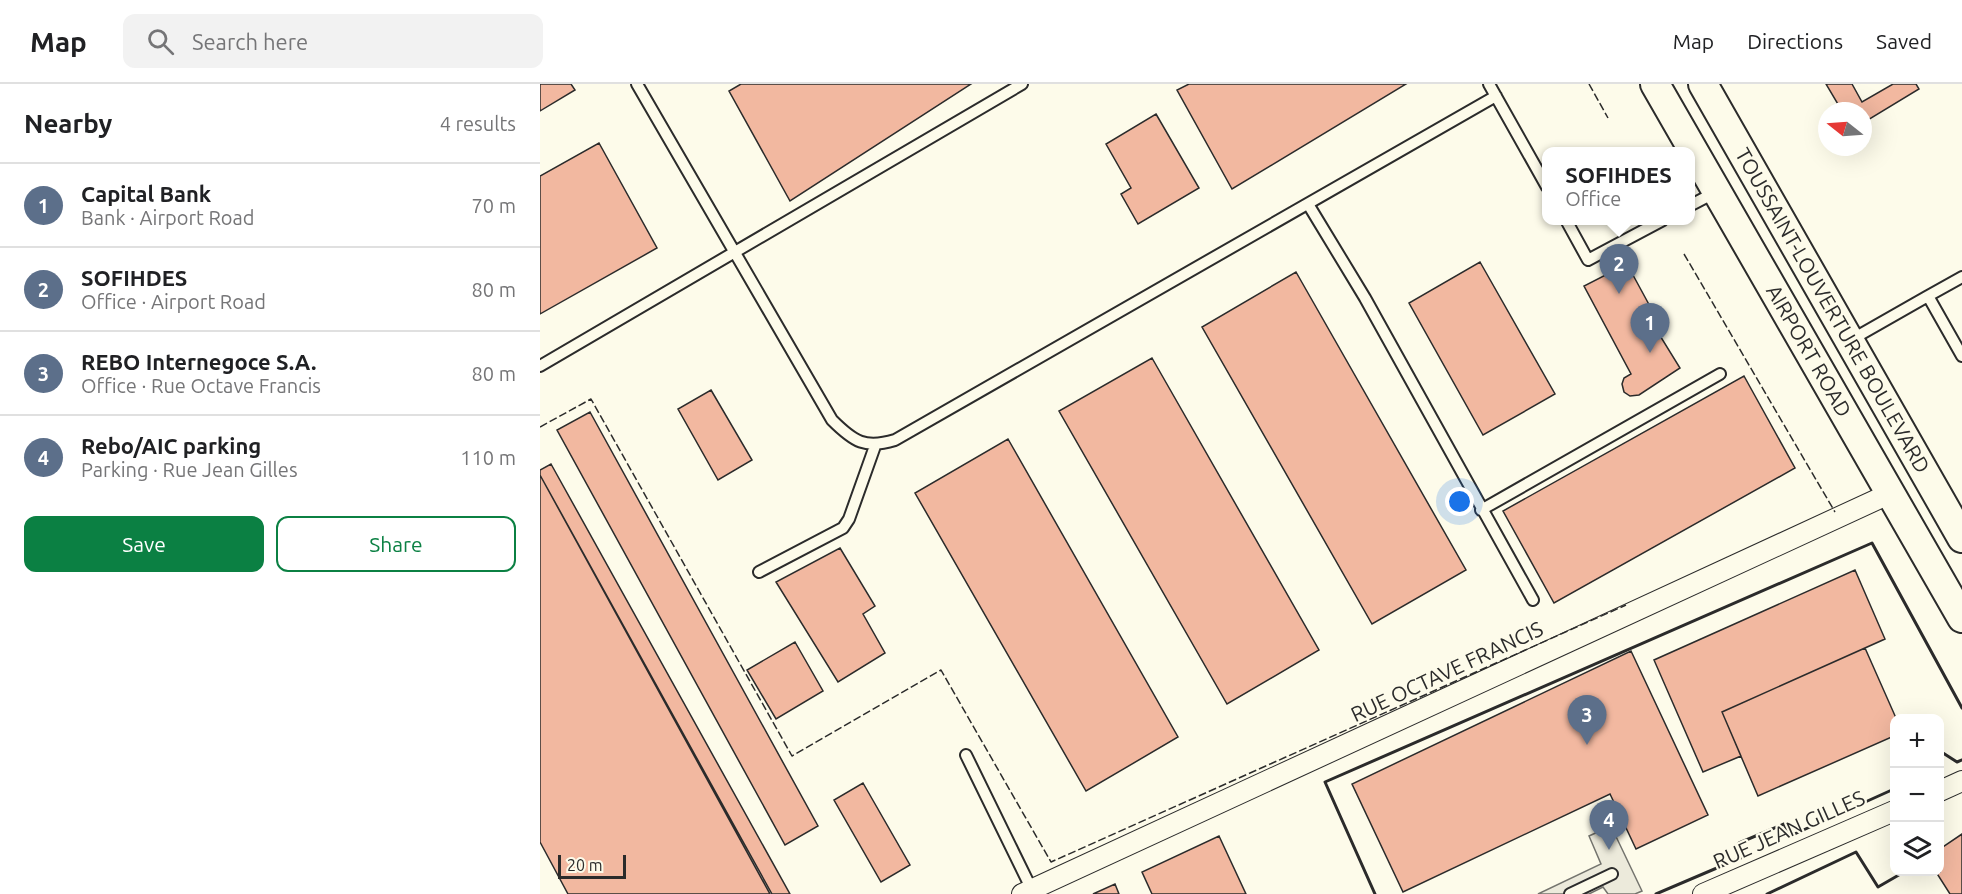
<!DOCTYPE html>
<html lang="en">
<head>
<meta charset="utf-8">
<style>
	:root { --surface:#fff; --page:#f2f2f2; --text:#202124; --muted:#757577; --line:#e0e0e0; --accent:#0b8043 }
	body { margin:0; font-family:Ubuntu,sans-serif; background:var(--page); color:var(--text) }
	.controls { position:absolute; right:18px; bottom:18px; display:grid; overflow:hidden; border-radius:12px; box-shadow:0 6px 24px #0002 }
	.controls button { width:54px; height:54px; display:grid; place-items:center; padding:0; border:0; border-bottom:2px solid var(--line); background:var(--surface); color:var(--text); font:30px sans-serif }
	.compass { position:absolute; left:1278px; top:18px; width:54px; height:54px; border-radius:50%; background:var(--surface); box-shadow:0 6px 24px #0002; rotate:287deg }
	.scale { position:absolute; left:18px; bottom:15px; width:68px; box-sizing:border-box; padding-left:6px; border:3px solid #2b2b2b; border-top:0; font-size:16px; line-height:21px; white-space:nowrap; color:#2b2b2b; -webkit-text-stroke:4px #fdfbea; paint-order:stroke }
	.you { position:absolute; left:920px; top:418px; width:21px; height:21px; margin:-15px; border:4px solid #fff; border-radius:50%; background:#1a73e8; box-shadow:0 0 0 9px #1a73e833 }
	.badge { display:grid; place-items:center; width:39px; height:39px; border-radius:50%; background:var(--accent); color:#fff; font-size:20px; font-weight:700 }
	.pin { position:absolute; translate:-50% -50px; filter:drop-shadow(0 2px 3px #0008) }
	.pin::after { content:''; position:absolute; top:32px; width:21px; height:18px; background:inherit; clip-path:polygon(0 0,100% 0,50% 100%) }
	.popup { position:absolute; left:1002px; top:63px; width:153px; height:78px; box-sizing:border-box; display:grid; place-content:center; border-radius:12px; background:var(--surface); filter:drop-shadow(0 2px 4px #0005); font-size:20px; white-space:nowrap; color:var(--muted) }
	.popup b { font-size:22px; color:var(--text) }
	.popup::after { content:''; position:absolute; left:50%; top:100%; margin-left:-12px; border:12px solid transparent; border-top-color:var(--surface) }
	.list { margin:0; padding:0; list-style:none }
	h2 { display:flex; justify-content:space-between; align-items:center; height:78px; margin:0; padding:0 24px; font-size:26px }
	h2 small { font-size:20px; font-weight:400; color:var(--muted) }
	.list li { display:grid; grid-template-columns:39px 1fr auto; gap:18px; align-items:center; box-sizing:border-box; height:84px; padding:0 24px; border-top:2px solid var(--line) }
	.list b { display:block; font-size:22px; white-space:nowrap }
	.list p { margin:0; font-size:20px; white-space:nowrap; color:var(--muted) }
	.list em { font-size:20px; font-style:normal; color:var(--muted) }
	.actions { display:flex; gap:12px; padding:18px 24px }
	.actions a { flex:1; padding:14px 0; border:2px solid var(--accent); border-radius:12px; text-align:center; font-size:21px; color:var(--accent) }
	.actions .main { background:var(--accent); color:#fff }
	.icon { flex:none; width:33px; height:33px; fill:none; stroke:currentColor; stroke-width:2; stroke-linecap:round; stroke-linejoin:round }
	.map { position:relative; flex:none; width:1422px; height:810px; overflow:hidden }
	header { display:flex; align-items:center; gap:36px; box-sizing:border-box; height:84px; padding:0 30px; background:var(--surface); border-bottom:2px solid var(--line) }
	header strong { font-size:28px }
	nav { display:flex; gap:33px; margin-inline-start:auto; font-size:21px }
	.search { width:420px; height:54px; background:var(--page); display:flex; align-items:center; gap:15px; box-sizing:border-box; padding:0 21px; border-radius:12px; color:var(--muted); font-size:22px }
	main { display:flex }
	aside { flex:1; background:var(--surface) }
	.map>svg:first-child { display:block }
</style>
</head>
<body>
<header>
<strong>Map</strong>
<div class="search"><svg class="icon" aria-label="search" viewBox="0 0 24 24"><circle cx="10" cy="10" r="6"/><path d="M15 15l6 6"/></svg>Search here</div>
<nav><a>Map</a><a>Directions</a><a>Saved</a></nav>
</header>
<main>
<aside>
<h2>Nearby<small>4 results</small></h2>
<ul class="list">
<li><span class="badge" style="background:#5c6f8a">1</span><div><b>Capital Bank</b><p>Bank · Airport Road</p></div><em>70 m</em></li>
<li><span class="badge" style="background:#5c6f8a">2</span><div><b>SOFIHDES</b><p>Office · Airport Road</p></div><em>80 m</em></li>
<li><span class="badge" style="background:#5c6f8a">3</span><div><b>REBO Internegoce S.A.</b><p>Office · Rue Octave Francis</p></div><em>80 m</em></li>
<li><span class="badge" style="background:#5c6f8a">4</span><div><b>Rebo/AIC parking</b><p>Parking · Rue Jean Gilles</p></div><em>110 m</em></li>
</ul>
<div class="actions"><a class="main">Save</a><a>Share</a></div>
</aside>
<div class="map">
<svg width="1422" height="810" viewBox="0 0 1422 810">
	<rect width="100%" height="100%" fill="#fdfbea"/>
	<!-- parking -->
	<path fill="#eceadb" stroke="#74746e" stroke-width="1.5" d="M1071 742 1102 807 1095 810H1068L1063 803 1049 810H998L1061 780 1049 752Z"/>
	<!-- building -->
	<path fill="#f2b8a0" stroke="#2b2b2b" stroke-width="1.5" d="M0 0H31L35 6 0 27Z
		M201 0H431L250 117 189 7Z
		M649 0H866L692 105 637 6Z
		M1286 0H1312L1322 18 1353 0H1376L1379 5 1323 39V27H1302Z
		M616 30 659 104 598 140 581 110 591 104 566 60Z
		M59 59 117 164 0 230V92Z
		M940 178 1015 310 943 351 869 219Z
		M1087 180 1119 239 1114 242 1140 284 1099 311 1090 312 1084 308 1082 300 1084 294 1091 290 1044 202Z
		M756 188 926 486 832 540 662 243Z
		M612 274 779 566 687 620 519 327Z
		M1204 292 1255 384 1014 519 963 427Z
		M171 306 212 376 178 396 138 325Z
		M50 328 278 742 245 761 17 346Z
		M468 355 638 653 546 707 375 409Z
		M11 380 250 810H232L0 391V386Z
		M0 391 230 810H28L0 758Z
		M300 464 335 522 323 530 345 569 298 598 236 498Z
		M1315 486 1345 555 1182 628 1201 672 1163 688 1114 576Z
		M255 558 283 607 236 635 207 586Z
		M1325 564 1356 634 1354 652 1218 712 1182 628Z
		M1091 567 1168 731 1096 765 1070 710 863 808 812 700Z
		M323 699 370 781 341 798 294 716Z
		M1422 750V810H1410L1396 788H1400V765Z
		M679 752 706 810H612L602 788Z
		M575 800 579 810H553Z"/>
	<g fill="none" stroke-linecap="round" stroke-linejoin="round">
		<defs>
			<path id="service" d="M97 0 292 336C314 358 325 365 355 356L956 12
				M949 0 1007 103
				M768 120 825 214 993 516
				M1151 121 1176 108
				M1026 136 1048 176 1123 136
				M1422 193 1388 212 1422 272
				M1309 257 1388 212
				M0 282 482 0
				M941 426 1180 290
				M219 488 303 444 309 435 335 362
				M426 671 492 806
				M1030 810 1072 790"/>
			<path id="minor" d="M1400 707 1422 697
				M482 810 1351 409
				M1163 810 1354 727"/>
			<g id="secondary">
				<path id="s1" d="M1115 0 1422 534"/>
				<path id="s2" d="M1163 0 1422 454"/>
			</g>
		</defs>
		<!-- service casing -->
		<use href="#service" stroke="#2b2b2b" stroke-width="14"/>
		<!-- minor casing -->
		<use href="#minor" stroke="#2b2b2b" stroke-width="22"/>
		<!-- secondary casing -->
		<use href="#secondary" stroke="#2b2b2b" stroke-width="32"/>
		<!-- service -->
		<use href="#service" stroke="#fdfbea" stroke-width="10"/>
		<!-- minor -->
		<use href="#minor" stroke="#fdfbea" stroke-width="20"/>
		<!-- secondary -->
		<use href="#secondary" stroke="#fdfbea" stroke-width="28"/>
		<!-- fence -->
		<path stroke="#2b2b2b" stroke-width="1.5" stroke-dasharray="8 3" stroke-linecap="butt" d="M1049 0 1068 34
			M1144 170 1295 428
			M0 343 51 315 252 672 401 586 511 778 1086 521"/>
		<!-- wall -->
		<path stroke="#2b2b2b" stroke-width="3" d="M1400 671 1403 669 1417 678 1422 676
			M835 810 785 698 1332 459 1422 624
			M1116 810 1205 772 1199 759 1244 740 1250 752 1354 705
			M1227 810 1316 768 1338 803 1364 788"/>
	</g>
	<g text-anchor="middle" stroke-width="4.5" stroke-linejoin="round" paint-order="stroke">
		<!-- street labels -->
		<g font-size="21" fill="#2b2b2b" stroke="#fdfbea">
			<text dy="7" stroke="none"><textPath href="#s2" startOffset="261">TOUSSAINT-LOUVERTURE BOULEVARD</textPath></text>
			<text dy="7" stroke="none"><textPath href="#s1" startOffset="308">AIRPORT ROAD</textPath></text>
			<text transform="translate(907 588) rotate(-25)" y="7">RUE OCTAVE FRANCIS</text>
			<text transform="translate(1249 746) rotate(-24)" y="7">RUE JEAN GILLES</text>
		</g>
	</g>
</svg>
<div class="controls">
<button>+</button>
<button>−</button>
<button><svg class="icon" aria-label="layers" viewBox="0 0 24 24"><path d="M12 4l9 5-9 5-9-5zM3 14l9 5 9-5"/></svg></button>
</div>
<svg class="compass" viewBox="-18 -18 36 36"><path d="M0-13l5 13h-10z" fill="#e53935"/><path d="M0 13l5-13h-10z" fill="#757577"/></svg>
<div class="scale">20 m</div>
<div class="you"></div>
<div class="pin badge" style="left:1110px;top:269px;background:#5c6f8a">1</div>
<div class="pin badge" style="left:1079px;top:210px;background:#5c6f8a">2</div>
<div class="popup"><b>SOFIHDES</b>Office</div>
<div class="pin badge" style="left:1047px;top:661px;background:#5c6f8a">3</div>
<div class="pin badge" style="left:1069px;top:766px;background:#5c6f8a">4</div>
</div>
</main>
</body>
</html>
